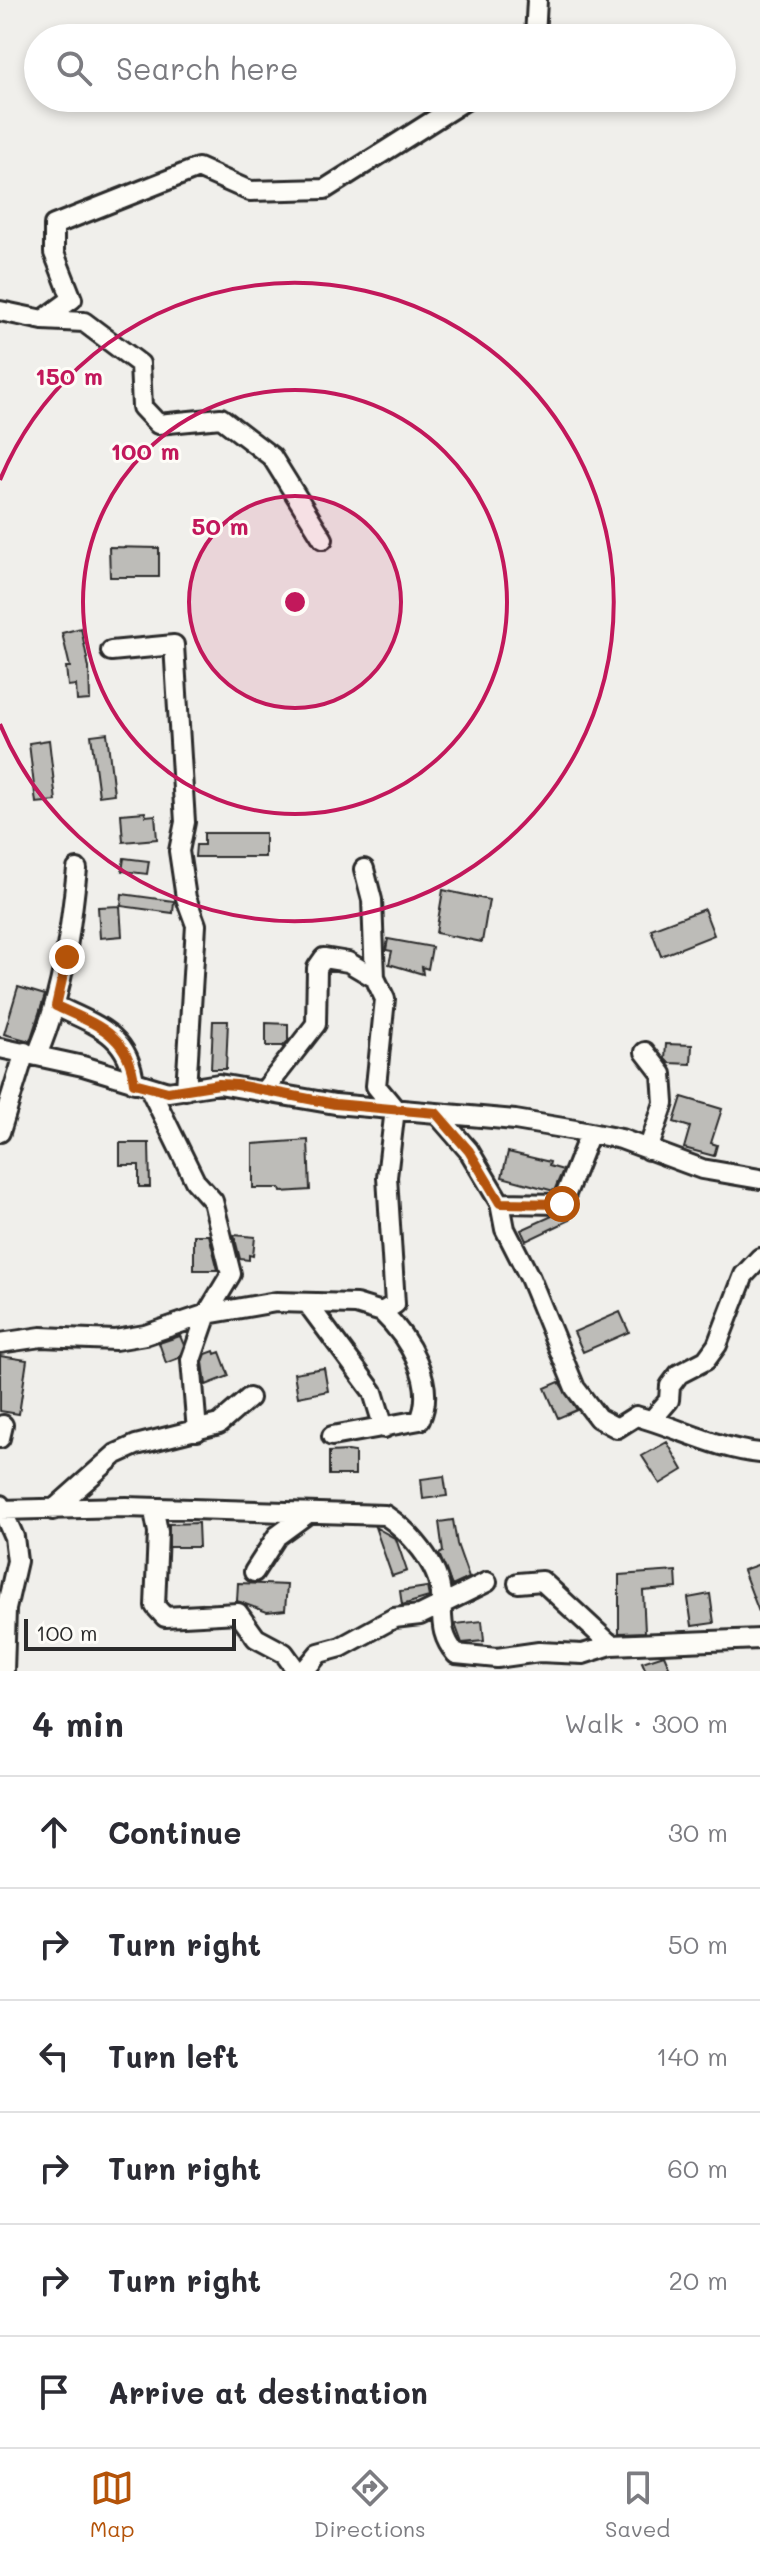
<!DOCTYPE html>
<html lang="en">
<head>
<meta charset="utf-8">
<style>
	:root { --surface:#fff; --page:#f7f7f7; --text:#2b2b33; --muted:#7c7c81; --line:#e1e1e2; --accent:#b45309 }
	body { margin:0; font-family:Mali,sans-serif; background:var(--page); color:var(--text) }
	.scale { position:absolute; left:24px; bottom:20px; width:212px; box-sizing:border-box; padding-left:8px; border:4px solid #2b2b2b; border-top:0; font-size:22px; line-height:28px; white-space:nowrap; color:#2b2b2b; -webkit-text-stroke:6px #fdfcf7; paint-order:stroke }
	.stop { position:absolute; width:24px; height:24px; margin:-18px; border:6px solid #b45309; border-radius:50%; background:#fff }
	.stop.end { background:#b45309; border-color:#fff; box-shadow:0 2px 8px #0008 }
	.list { margin:0; padding:0; list-style:none }
	h2 { display:flex; justify-content:space-between; align-items:center; height:104px; margin:0; padding:0 32px; font-size:34px }
	h2 small { font-size:26px; font-weight:400; color:var(--muted) }
	.list li { display:grid; grid-template-columns:52px 1fr auto; gap:24px; align-items:center; box-sizing:border-box; height:112px; padding:0 32px; border-top:2px solid var(--line) }
	.list b { display:block; font-size:30px; white-space:nowrap }
	.list em { font-size:26px; font-style:normal; color:var(--muted) }
	.icon { flex:none; width:44px; height:44px; fill:none; stroke:currentColor; stroke-width:2; stroke-linecap:round; stroke-linejoin:round }
	.map { position:relative; flex:none; width:760px; height:1671px; overflow:hidden }
	.search { position:absolute; background:var(--surface); box-shadow:0 4px 12px #0003; left:24px; right:24px; top:24px; height:88px; display:flex; align-items:center; gap:20px; box-sizing:border-box; padding:0 28px; border-radius:44px; color:var(--muted); font-size:30px }
	.sheet { height:776px; background:var(--surface) }
	nav { display:flex; justify-content:space-around; align-items:center; box-sizing:border-box; height:112px; border-top:2px solid var(--line); background:var(--surface); font-size:22px; color:var(--muted) }
	nav a { display:grid; justify-items:center; gap:4px }
	nav .on { color:var(--accent) }
	.map>svg:first-child { display:block }
</style>
</head>
<body>
<div class="map">
<svg width="760" height="1671" viewBox="0 0 760 1671">
	<rect width="100%" height="100%" fill="#f0efeb"/>
	<filter id="ink" filterUnits="userSpaceOnUse"><feTurbulence type="fractalNoise" baseFrequency=".0125" numOctaves="2"/><feDisplacementMap in="SourceGraphic" scale="16" xChannelSelector="R" yChannelSelector="G"/><feConvolveMatrix kernelMatrix="1 2 1 2 8 2 1 2 1" color-interpolation-filters="sRGB"/></filter>
	<g filter="url(#ink)">
		<!-- building -->
		<path fill="#bdbcb8" stroke="#2b2b2b" stroke-width="2" d="M109 547 159 548V577H110Z
			M81 628 89 668 90 700 77 701 76 685 68 686 66 667H70L62 633Z
			M107 733 114 794 99 796 91 735Z
			M49 740 56 801 36 803 29 743Z
			M145 812 146 816 155 815 157 839 123 842 121 814Z
			M204 833H265V857H195L196 845H204Z
			M124 858 149 861 147 874 122 871Z
			M443 890 489 900 482 942 436 933Z
			M122 894 174 901 173 913 121 906Z
			M120 906 122 936 100 938 98 907Z
			M704 909 714 935 661 956 651 929Z
			M388 939 432 947 428 969 422 967 423 974 389 964 392 951 386 950Z
			M18 987 45 995 30 1041 4 1034Z
			M213 1021H228L226 1069H211Z
			M266 1023 288 1024V1041L283 1046H266Z
			M666 1044 692 1045 691 1064 669 1063 665 1059Z
			M682 1097 722 1109 711 1143 717 1145 714 1156 684 1148 690 1127 674 1122Z
			M308 1140 310 1190 281 1192 280 1188H253V1144Z
			M120 1143H149L150 1187H139V1165H120Z
			M508 1152 550 1162 549 1166 563 1170 554 1191 502 1177Z
			M567 1215 570 1220 526 1241 521 1230 552 1216Z
			M194 1235H209L218 1270H194Z
			M234 1235 255 1237 253 1256 249 1255V1260L240 1259Z
			M620 1312 629 1332 583 1352 574 1332Z
			M180 1336 184 1345 179 1358 166 1363 159 1343Z
			M214 1351 215 1354 220 1352 229 1376 206 1385 203 1362 206 1354Z
			M0 1356 27 1360 19 1414 0 1411Z
			M324 1368 328 1391 298 1397 294 1373Z
			M559 1382 577 1410 558 1418 545 1388Z
			M667 1442 683 1470 660 1484 642 1456Z
			M348 1451 355 1452V1475H329V1452Z
			M444 1476 447 1496 423 1499 421 1479Z
			M453 1520 457 1544 469 1578 452 1586 439 1554 443 1552 439 1522Z
			M198 1523 199 1547H169V1524Z
			M375 1527 396 1539 407 1571 392 1576Z
			M760 1564V1612H759L743 1570Z
			M676 1571 677 1588 643 1591 645 1632 619 1633V1575Z
			M238 1583 287 1585 285 1610 267 1612 237 1601Z
			M427 1587 429 1597 402 1605 400 1591Z
			M710 1594 714 1623 692 1626 688 1598Z
			M482 1621 484 1641 462 1643 455 1624Z
			M664 1655 671 1671H646L642 1662Z"/>
		<g fill="none" stroke-linecap="round" stroke-linejoin="round">
			<defs>
				<path id="minor" d="M535 38 537 0
					M0 311 43 320 84 322 140 364 142 407 158 424 221 418 272 457 323 539
					M43 320 72 299 54 253V225L198 168 250 191 325 189 469 98
					M111 651 174 645 185 822 179 851 186 898 196 925 186 1090
					M56 1006C96 1025 129 1034 134 1083
					M0 1048 83 1066 168 1092 219 1084 335 1104 515 1120 575 1130 621 1139 702 1169 760 1179
					M645 1052 662 1074 664 1103 648 1150
					M37 1055C63 994 70 934 77 869
					M150 1089 195 1181 213 1201 231 1274 207 1314 191 1360 197 1431
					M264 1091 316 1024 317 968 324 958 348 962 375 978
					M436 1113 469 1151 500 1203 505 1229 530 1278 575 1388 598 1418 617 1428 636 1416C677 1427 717 1449 760 1453
					M0 1132 25 1052
					M500 1203 562 1204 590 1133
					M307 1303 373 1392 384 1428
					M0 1343 41 1337 115 1340 145 1335 207 1314 276 1302 356 1304 382 1312 395 1304 387 1177 395 1109 376 1086 385 999 375 978 372 900 364 869
					M652 1420 669 1400 670 1386 679 1374 706 1360 717 1345 744 1275 760 1258
					M332 1436 420 1420C437 1383 408 1337 382 1312
					M0 1438 3 1425
					M0 1505 14 1537 17 1561 6 1609 4 1671
					M0 1510 126 1507 385 1515C409 1531 439 1564 441 1595 443 1619 439 1634 456 1654L497 1658 539 1652 583 1654 611 1645 760 1639
					M53 1510 116 1454 136 1445 219 1424 249 1398
					M154 1511 158 1532 155 1606 165 1617 238 1613 256 1638 284 1653 297 1671
					M254 1572 277 1536 307 1514
					M518 1583 542 1581 611 1645
					M304 1671 319 1653 341 1647 394 1618 420 1615 487 1582"/>
			</defs>
			<!-- minor casing -->
			<use href="#minor" stroke="#2b2b2b" stroke-width="24"/>
			<!-- minor -->
			<use href="#minor" stroke="#fdfcf7" stroke-width="18"/>
		</g>
	</g>
	<g fill="none" stroke-linecap="round" stroke-linejoin="round" filter="url(#ink)">
		<!-- route -->
		<path stroke="#b45309" stroke-width="10" d="M67 957 56 1006C97 1025 129 1034 134 1083L168 1092 219 1084 237 1085 335 1104 436 1113 469 1151 500 1203 562 1204"/>
	</g>
	<!-- distance rings -->
	<circle cx="295" cy="602" r="106" fill="#c2185b" fill-opacity=".12"/>
	<g fill="none" stroke="#c2185b" stroke-width="4">
		<circle cx="295" cy="602" r="106"/>
		<circle cx="295" cy="602" r="212"/>
		<path d="M0 480A319 319 0 1 1 0 724"/>
	</g>
	<circle cx="295" cy="602" r="12" fill="#c2185b" stroke="#fdfcf7" stroke-width="4"/>
	<g font-size="24" text-anchor="middle" font-weight="bold" fill="#c2185b" stroke="#fdfcf7" stroke-width="6" stroke-linejoin="round" paint-order="stroke">
		<text x="69" y="385">150 m</text>
		<text x="145" y="460">100 m</text>
		<text x="220" y="535">50 m</text>
	</g>
</svg>
<div class="scale">100 m</div>
<div class="stop" style="left:562px;top:1204px"></div>
<div class="stop end" style="left:67px;top:957px"></div>
<div class="search"><svg class="icon" aria-label="search" viewBox="0 0 24 24"><circle cx="10" cy="10" r="6"/><path d="M15 15l6 6"/></svg>Search here</div>
</div>
<section class="sheet">
<h2>4 min<small>Walk · 300 m</small></h2>
<ul class="list">
<li><svg class="icon" aria-label="ahead" viewBox="0 0 24 24"><path d="M12 20V5M6 11l6-6 6 6"/></svg><div><b>Continue</b></div><em>30 m</em></li>
<li><svg class="icon" aria-label="right" viewBox="0 0 24 24"><path d="M7 20v-9h11M14 6l5 5-5 5"/></svg><div><b>Turn right</b></div><em>50 m</em></li>
<li><svg class="icon" aria-label="left" viewBox="0 0 24 24"><path d="M17 20v-9H6M10 6l-5 5 5 5"/></svg><div><b>Turn left</b></div><em>140 m</em></li>
<li><svg class="icon" aria-label="right" viewBox="0 0 24 24"><path d="M7 20v-9h11M14 6l5 5-5 5"/></svg><div><b>Turn right</b></div><em>60 m</em></li>
<li><svg class="icon" aria-label="right" viewBox="0 0 24 24"><path d="M7 20v-9h11M14 6l5 5-5 5"/></svg><div><b>Turn right</b></div><em>20 m</em></li>
<li><svg class="icon" aria-label="arrive" viewBox="0 0 24 24"><path d="M6 21V4h12l-3 4 3 4H6"/></svg><div><b>Arrive at destination</b></div></li>
</ul>
</section>
<nav>
<a class="on"><svg class="icon" aria-label="map" viewBox="0 0 24 24"><path d="M3 6l6-2 6 2 6-2v14l-6 2-6-2-6 2zM9 4v14M15 6v14"/></svg>Map</a>
<a><svg class="icon" aria-label="directions" viewBox="0 0 24 24"><path d="M12 3l9 9-9 9-9-9zM9 14v-3h6M13 9l2 2-2 2"/></svg>Directions</a>
<a><svg class="icon" aria-label="saved" viewBox="0 0 24 24"><path d="M7 4h10v16l-5-4-5 4z"/></svg>Saved</a>
</nav>
</body>
</html>
